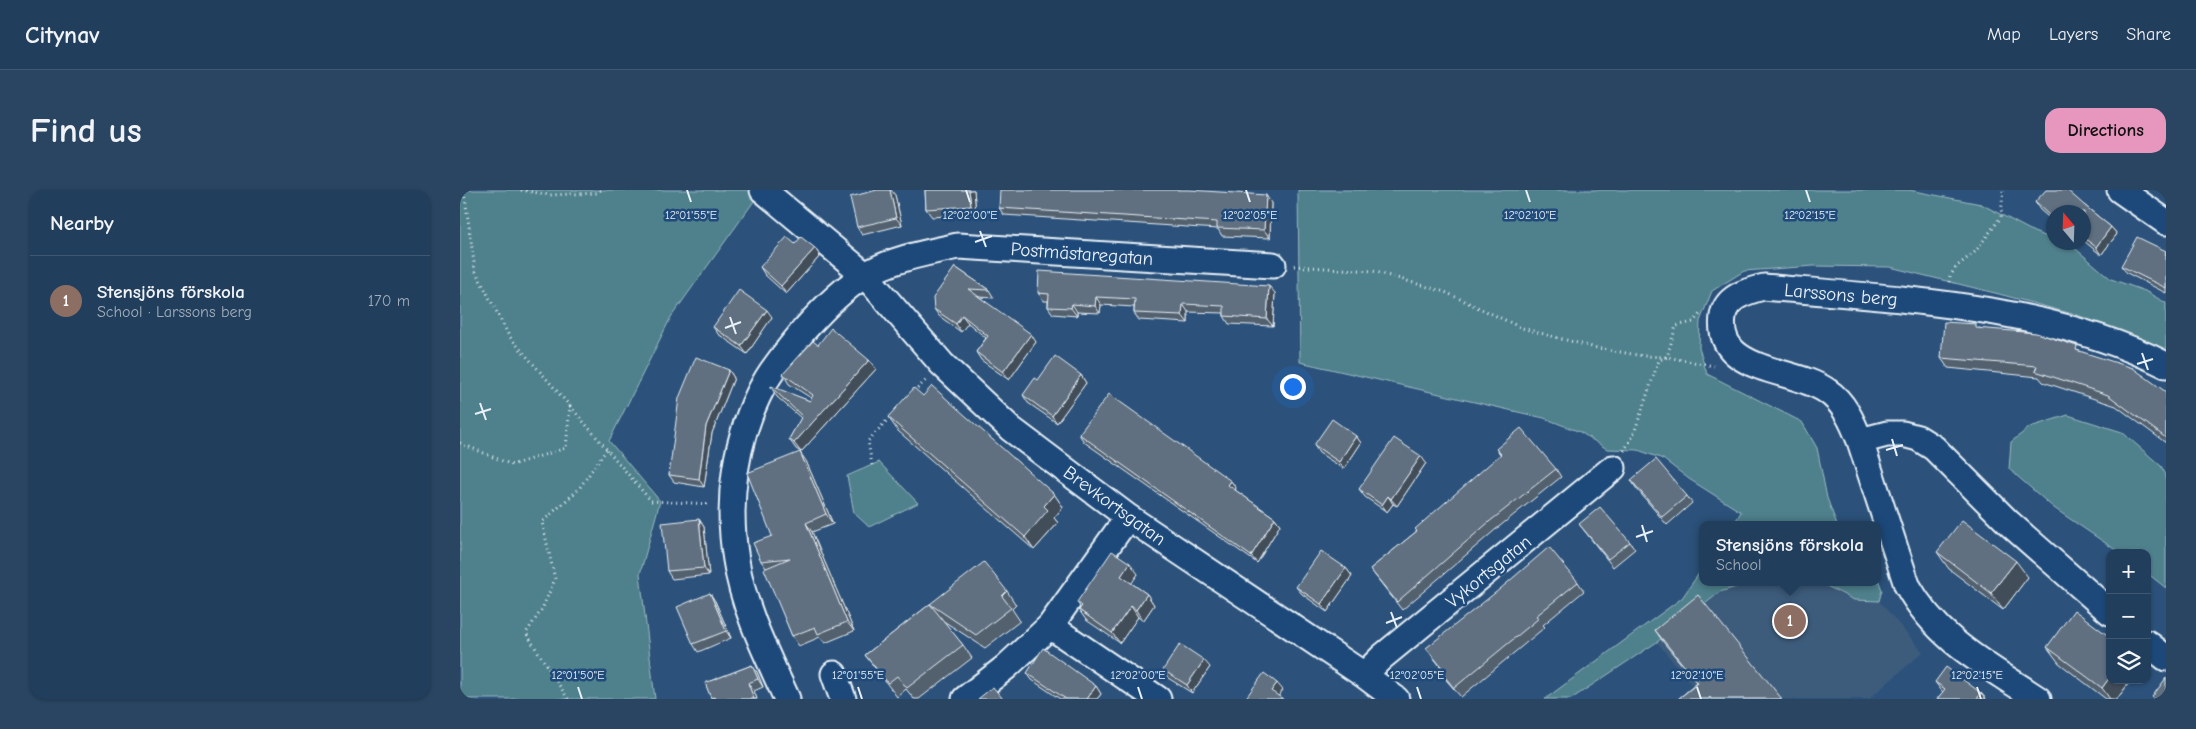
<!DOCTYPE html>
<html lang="en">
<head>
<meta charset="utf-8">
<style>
	:root { --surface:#213e5c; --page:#294562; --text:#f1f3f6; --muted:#a2aebb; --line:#3e5772; --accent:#e797bd }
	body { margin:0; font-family:"Comic Neue",sans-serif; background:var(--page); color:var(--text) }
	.controls { position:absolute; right:15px; bottom:15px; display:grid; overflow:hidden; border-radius:10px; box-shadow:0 1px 4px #0004 }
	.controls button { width:45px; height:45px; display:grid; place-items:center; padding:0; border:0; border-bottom:1px solid var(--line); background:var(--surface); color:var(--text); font:25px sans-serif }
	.compass { position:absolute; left:1586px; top:15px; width:45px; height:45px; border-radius:50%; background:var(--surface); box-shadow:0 1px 4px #0004; rotate:341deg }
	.you { position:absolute; left:832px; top:196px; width:18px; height:18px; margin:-12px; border:4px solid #fff; border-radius:50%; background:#1a73e8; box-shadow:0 0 0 8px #1a73e833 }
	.badge { display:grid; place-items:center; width:32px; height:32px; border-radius:50%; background:var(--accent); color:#fff; font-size:16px; font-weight:700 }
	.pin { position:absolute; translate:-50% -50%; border:2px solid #fff; box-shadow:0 1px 5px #0006 }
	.popup { position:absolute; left:1239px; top:331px; width:182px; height:65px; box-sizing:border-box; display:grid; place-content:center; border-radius:10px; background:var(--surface); filter:drop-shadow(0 1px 4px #0005); font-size:16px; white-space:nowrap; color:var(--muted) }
	.popup b { font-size:19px; color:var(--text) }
	.popup::after { content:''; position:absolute; left:50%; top:100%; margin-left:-10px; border:10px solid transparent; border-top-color:var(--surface) }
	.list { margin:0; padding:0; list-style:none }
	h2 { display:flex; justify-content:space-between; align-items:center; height:65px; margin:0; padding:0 20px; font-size:21px }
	h2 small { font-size:16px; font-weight:400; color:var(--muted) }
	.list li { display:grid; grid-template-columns:32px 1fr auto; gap:15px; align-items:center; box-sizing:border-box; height:90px; padding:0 20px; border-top:1px solid var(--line) }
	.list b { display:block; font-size:19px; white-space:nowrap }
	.list p { margin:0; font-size:16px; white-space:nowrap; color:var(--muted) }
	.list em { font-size:16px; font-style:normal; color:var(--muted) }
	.icon { flex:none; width:28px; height:28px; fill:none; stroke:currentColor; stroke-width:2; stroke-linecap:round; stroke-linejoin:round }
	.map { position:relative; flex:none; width:1706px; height:509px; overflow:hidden; border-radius:15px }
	header { display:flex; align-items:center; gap:30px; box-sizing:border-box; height:70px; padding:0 25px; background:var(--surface); border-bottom:1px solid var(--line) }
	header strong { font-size:24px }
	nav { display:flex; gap:28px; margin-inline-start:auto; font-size:18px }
	.intro { display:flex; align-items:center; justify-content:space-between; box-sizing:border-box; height:120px; padding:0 30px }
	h1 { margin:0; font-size:35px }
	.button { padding:12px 22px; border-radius:15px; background:var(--accent); color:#111; font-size:18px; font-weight:700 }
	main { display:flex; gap:30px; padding:0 30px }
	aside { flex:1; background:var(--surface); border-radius:15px; box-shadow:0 1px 4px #0004 }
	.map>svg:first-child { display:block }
</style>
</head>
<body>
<header>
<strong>Citynav</strong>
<nav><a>Map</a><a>Layers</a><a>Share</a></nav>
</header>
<div class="intro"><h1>Find us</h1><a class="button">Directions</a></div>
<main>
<aside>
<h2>Nearby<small></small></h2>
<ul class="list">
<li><span class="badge" style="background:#8d6e63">1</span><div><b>Stensjöns förskola</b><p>School · Larssons berg</p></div><em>170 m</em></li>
</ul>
</aside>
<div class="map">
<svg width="1706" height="509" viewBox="0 0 1706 509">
	<rect width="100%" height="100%" fill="#2c527b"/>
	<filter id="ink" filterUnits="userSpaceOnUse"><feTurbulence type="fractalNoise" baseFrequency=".02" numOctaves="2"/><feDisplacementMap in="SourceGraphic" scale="10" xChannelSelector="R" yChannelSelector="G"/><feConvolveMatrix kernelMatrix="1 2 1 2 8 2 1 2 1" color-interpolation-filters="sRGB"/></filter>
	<g filter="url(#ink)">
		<!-- built -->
		<path fill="#3c5b7c" d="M1292 392H1359L1394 410 1419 411 1463 462 1409 509H1243L1197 452 1261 402Z"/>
		<!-- green -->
		<path fill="#4f818c" stroke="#9cb9c2" d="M0 0H302L211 127 149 251 200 311 180 384 195 509H0Z
			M838 0H1449L1521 14 1574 42 1593 49 1594 52 1610 54 1651 89 1685 101 1706 113V159L1698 163 1620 126 1539 104 1430 77 1354 76 1284 81 1252 101 1240 131 1239 158 1247 184 1342 232 1357 258 1367 308 1377 335H1273L1281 322 1229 289 1203 269 1178 260 1147 259 1120 242 1084 228 840 172Z
			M1608 225 1662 242 1701 276 1706 285V398L1687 383V363H1660L1594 318 1549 279 1551 252 1570 237Z
			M419 272 458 313 409 337 394 323 387 286Z
			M1242 379V392H1292L1260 402 1197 452 1111 509H1085L1222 408Z
			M1418 389 1422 400 1419 411 1394 410 1359 392H1418Z"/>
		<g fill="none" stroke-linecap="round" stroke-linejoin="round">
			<defs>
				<path id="minor" d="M303 0 405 85 482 174 551 239 668 327 904 485 936 509
					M1660 0 1706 32
					M1400 251 1427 244H1443L1458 248 1474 258 1549 333 1650 422
					M590 436 698 509
					M1687 453 1706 468
					M374 484 383 509
					M904 485 922 467 1153 278
					M327 509C307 465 283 418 276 370 266 311 275 247 304 194 315 174 331 156 345 139 362 120 382 99 404 86 430 69 469 62 498 56L813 75
					M505 509 546 477 590 436 668 327
					M1578 509C1527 475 1478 451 1447 395L1400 251C1393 233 1384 212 1367 201 1333 177 1255 184 1263 126 1266 107 1287 101 1304 97 1436 109 1585 114 1706 175"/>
			</defs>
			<!-- minor casing -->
			<use href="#minor" stroke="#e8f1f8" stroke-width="29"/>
			<!-- path -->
			<path stroke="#e8f1f8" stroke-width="3" stroke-dasharray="1 4" stroke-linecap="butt" d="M61 0 89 5 137 3 141 0
				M834 76 913 81 985 102 1062 138 1132 157 1183 166 1207 167 1254 176
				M1489 92 1490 86 1497 76 1515 62 1541 27 1543 0
				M454 202 466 190
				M110 216 191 311 250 314
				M0 253 52 275 106 258 110 216 49 146 15 80 4 0
				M1164 261 1173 246 1199 170 1207 167 1216 136 1233 132 1240 124
				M412 275 408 251 431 226
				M108 509 66 443 82 419 95 389 82 332 118 300 147 259"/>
			<!-- minor -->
			<use href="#minor" stroke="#1f4a7a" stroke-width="25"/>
		</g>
		<!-- wall -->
		<path fill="#53606e" stroke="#e8f1f8" d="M465 0H514L516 24 472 27 466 19Z
			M435 5 442 35 402 45 397 37Z
			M1575 12 1624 15 1651 37 1657 44 1641 65 1624 51V22H1594V32L1580 20Z
			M811 13 810 48 762 46 758 39 544 25 539 18Z
			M335 54 355 58 360 66 326 104 305 85 300 77Z
			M1706 61V103L1667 83 1661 76Z
			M495 77 529 100 534 108 519 107 576 152 549 190 521 170 516 162 526 148 508 133 501 142 479 126 474 119Z
			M578 103H815L813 136 769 134 764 126V123L728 122V133L679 130 674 123V117L641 115 640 123 617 122V126L593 124 588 117V111H584Z
			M312 127 287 164 258 144 253 137Z
			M1519 138 1620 161 1706 202V253L1656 216 1583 192 1579 187 1488 178 1481 168Z
			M358 155 409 170 416 179 341 262 336 259 329 249 341 228 317 207 311 197 350 211 351 208 329 194 323 184Z
			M269 180 274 188 252 243 244 297 214 292 209 285Z
			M621 185 626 193 597 233 568 213 563 205 578 190Z
			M463 206 594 304 603 317 594 328 598 333 574 360 438 241 428 227Z
			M619 244 771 291 776 298 775 300 815 328 820 335 797 373 624 252Z
			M896 246 901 253 884 279 859 263 854 255Z
			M1036 259 1096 279 1101 287 1035 340 942 420 910 379 957 341 1041 265Z
			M346 271 373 334 352 342 394 441 365 453 360 447 339 456 332 446 306 378 301 371Z
			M966 273 937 316 933 314 927 322 905 307 899 299Z
			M1171 290 1227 306 1232 313 1207 335 1176 298Z
			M239 329 244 337 249 385 212 389 207 381Z
			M1119 334 1170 352 1175 359 1153 377Z
			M1477 362 1568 387 1543 420 1489 379Z
			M886 378 892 386 867 422 842 404 836 397Z
			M678 384 671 393 687 404 694 415 683 431 678 427 660 453 626 430 619 420 620 417 617 412Z
			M1118 392 1124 401 1083 435 1085 437 1001 507 987 491 981 482 983 480 966 458Z
			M547 401 556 415 552 419 560 431 525 458 482 430 503 455 512 468 459 509H454L446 499 437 507 415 478 405 465 470 414Z
			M255 411 271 448 238 462 233 454Z
			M1195 440 1322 509H1218L1237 493 1204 453Z
			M1587 457 1650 490H1671L1657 509H1646L1599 473Z
			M292 475 297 482 303 497 294 501 297 509H252L245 493Z
			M750 477 732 503 708 488 703 480Z
			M567 483 636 496 641 504 637 509H600L572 490Z
			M1475 492 1521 503 1526 509H1477L1483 502 1481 500Z"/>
		<!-- shaded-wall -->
		<path fill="#434e5a" stroke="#e8f1f8" d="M430 0H431L435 5 442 35 436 28Z
			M509 0H514L516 24 511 16Z
			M806 5 811 13 810 48 804 40Z
			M1651 37 1657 44 1641 65 1636 57Z
			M355 58 360 66 326 104 321 96Z
			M809 96 815 103 813 136 807 129Z
			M636 107 641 115 640 123 635 116Z
			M612 114 617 122V126L611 118Z
			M723 114 728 122V133L722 125Z
			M307 120 312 127 287 164 281 156Z
			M502 125 508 133 501 142 496 134Z
			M571 144 576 152 549 190 543 182Z
			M409 170 416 179 341 262 334 253Z
			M269 180 274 188 252 243 244 297 239 289 246 236Z
			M621 185 626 193 597 233 592 226Z
			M896 246 901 253 884 279 879 272Z
			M340 262 346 271 373 334 366 324Z
			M961 266 966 273 937 316 931 309Z
			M771 291 776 298 773 303 768 295Z
			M594 304 603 317 594 328 598 333 574 360 565 347 584 316Z
			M928 306 933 314 927 322 922 315Z
			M815 328 820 335 797 373 791 366Z
			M239 329 244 337 249 385 244 378Z
			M346 333 352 342 394 441 387 432Z
			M1556 371 1568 387 1543 420 1531 403Z
			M670 373 678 384 669 397 661 386Z
			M886 378 892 386 867 422 861 414Z
			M250 403 255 411 271 448 266 441Z
			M687 404 694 415 683 431 676 420Z
			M671 416 678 427 660 453 652 443Z
			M744 470 750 477 732 503 727 495Z
			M292 475 297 482 303 497 298 489Z
			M1650 487V490H1671L1657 509H1650L1642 498Z
			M288 493 294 501 297 509H294Z
			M817 493 823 500 817 508 811 501Z
			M636 496 641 504 637 509H627Z
			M1521 503 1526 509H1517Z"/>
		<!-- building -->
		<path fill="#607080" stroke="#e8f1f8" d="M417 0H430L436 28 397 37 390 7Z
			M465 0H509L511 16 466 19Z
			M540 0H729L806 5 804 40 757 38V32L539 18Z
			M1586 0H1607L1624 15 1651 37 1636 57 1624 48V22H1594L1593 29 1575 12Z
			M327 47 335 54 341 47 355 58 321 96 300 77Z
			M1677 47 1706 61 1705 64 1706 65V98L1661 76Z
			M495 77 529 100 508 99 571 144 543 182 516 162 528 146 502 125 496 134 474 119 473 108Z
			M579 81 809 96 807 129 764 126V116L723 114 722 125 674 123 675 109 636 107 635 116 612 114 611 118 588 117 589 104 578 103Z
			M279 100 307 120 281 156 253 137Z
			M1484 132 1516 134V138L1576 143 1617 156 1616 160 1673 178 1706 202V248L1648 205 1575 181 1577 176 1481 168Z
			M371 138 409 170 334 253 329 249 342 226 311 197V196L350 211 353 205 323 184 353 151 358 155Z
			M595 166 621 185 592 226 563 205 575 188 578 190Z
			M236 167 269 180 246 236 239 289 209 285 219 208Z
			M472 196 594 304 584 316 588 320 565 347 428 227 454 198 463 206Z
			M649 204 771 291 768 295 815 328 791 366 619 244Z
			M872 229 896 246 879 272 854 255Z
			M1061 238 1096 279 1029 332 937 412 910 379 957 341 955 339 1041 264 1036 259Z
			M934 248 961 266 931 309 928 306 922 315 899 299Z
			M340 262 366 324 346 333 387 432 358 444 355 437 332 446 304 379 330 368 301 371 293 353 312 346 287 283Z
			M1196 269 1227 306 1202 327 1171 290Z
			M1140 317 1170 352 1148 369 1119 334Z
			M239 329 244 378 207 381 202 333Z
			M1502 330 1556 371 1531 403 1477 362Z
			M1089 357 1118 392 1076 426 1079 428 994 498 981 482 984 480 966 458 1040 399Z
			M652 361 670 373 661 386 687 404 676 420 671 416 652 443 619 420 622 416 617 412Z
			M861 361 886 378 861 414 836 397Z
			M524 372 547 401 542 406 551 418 516 445 470 414Z
			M250 403 266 441 233 454 217 417Z
			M1238 405 1322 509H1251L1250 507 1248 509H1218L1238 493 1195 440Z
			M470 414 503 455 447 498 437 486 428 493 405 465Z
			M1614 420 1650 447V487L1642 498 1587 457Z
			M720 454 744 470 727 495 703 480Z
			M583 458 636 496 627 509H606L567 483Z
			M292 475 298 489 288 493 294 509H255L254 507 251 508 245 493Z
			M1486 477 1521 503 1517 509H1477L1485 499 1475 492Z
			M804 483 817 493 811 501 823 509H785Z
			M1706 488V509H1694L1692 507Z
			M533 497 543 509H518Z"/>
	</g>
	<!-- ticks -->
	<path fill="none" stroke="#e8f1f8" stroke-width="2" d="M227 0 231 12M506 0 510 12M786 0 790 12M1066 0 1070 12M1346 0 1350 12M520 41 526 57M515 52 532 46M270 127 276 144M265 138 281 132M1682 163 1688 180M1677 174 1693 169M20 213 26 230M15 224 31 219M1432 249 1437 266M1426 260 1443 255M1182 335 1187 352M1176 347 1193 341M931 422 937 438M926 433 942 427M118 497 122 509M398 497 402 509M678 497 682 509M957 497 961 509M1237 497 1241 509M1517 497 1521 509"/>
	<g text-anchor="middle" stroke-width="5" stroke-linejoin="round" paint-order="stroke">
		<!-- street labels -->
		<g font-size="19" fill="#e8f1f8" stroke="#1f4a7a">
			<text transform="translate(622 63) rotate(4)" y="7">Postmästaregatan</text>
			<text transform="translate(1381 104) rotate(5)" y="7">Larssons berg</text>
			<text transform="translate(655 315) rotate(36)" y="7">Brevkortsgatan</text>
			<text transform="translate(1028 381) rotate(-39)" y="7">Vykortsgatan</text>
		</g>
	</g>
	<g font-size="12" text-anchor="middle" fill="#e8f1f8" stroke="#1f4a7a" stroke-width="5" stroke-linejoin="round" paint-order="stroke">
		<text x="231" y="29">12°01'55"E</text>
		<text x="510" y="29">12°02'00"E</text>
		<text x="790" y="29">12°02'05"E</text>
		<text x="1070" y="29">12°02'10"E</text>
		<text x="1350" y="29">12°02'15"E</text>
		<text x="118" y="489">12°01'50"E</text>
		<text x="398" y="489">12°01'55"E</text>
		<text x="678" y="489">12°02'00"E</text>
		<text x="957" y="489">12°02'05"E</text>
		<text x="1237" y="489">12°02'10"E</text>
		<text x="1517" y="489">12°02'15"E</text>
	</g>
</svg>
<div class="controls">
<button>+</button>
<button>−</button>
<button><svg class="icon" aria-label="layers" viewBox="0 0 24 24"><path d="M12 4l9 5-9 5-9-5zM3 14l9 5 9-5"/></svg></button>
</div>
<svg class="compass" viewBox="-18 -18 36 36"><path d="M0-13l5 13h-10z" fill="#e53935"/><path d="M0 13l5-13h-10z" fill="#a2aebb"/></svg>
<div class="you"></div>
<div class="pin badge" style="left:1330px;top:431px;background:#8d6e63">1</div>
<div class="popup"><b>Stensjöns förskola</b>School</div>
</div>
</main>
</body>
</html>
